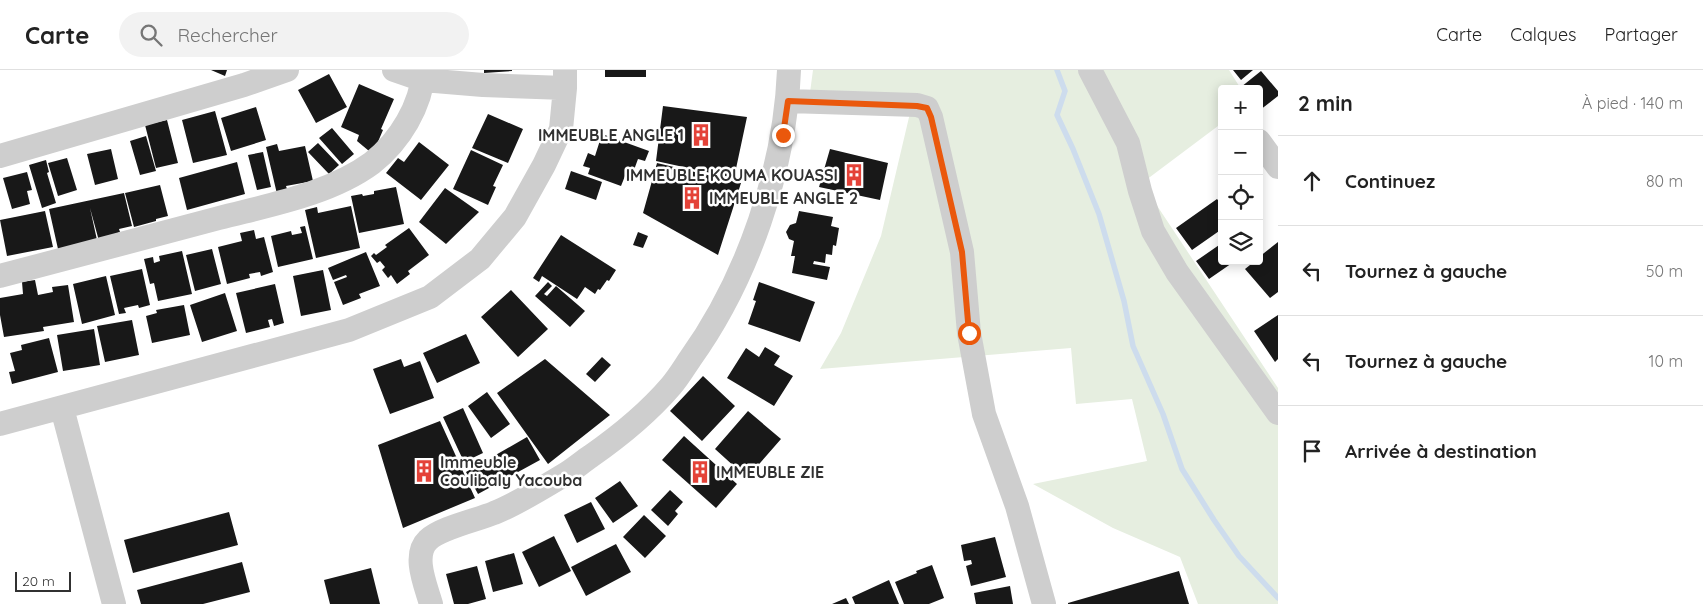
<!DOCTYPE html>
<html lang="fr">
<head>
<meta charset="utf-8">
<style>
	:root { --surface:#fff; --page:#f2f2f2; --text:#222; --muted:#767676; --line:#e0e0e0 }
	body { margin:0; font-family:Quicksand,sans-serif; background:var(--page); color:var(--text) }
	.controls { position:absolute; right:15px; top:15px; display:grid; overflow:hidden; border-radius:5px; box-shadow:0 2px 12px #0003 }
	.controls button { width:45px; height:45px; display:grid; place-items:center; padding:0; border:0; border-bottom:1px solid var(--line); background:var(--surface); color:var(--text); font:25px sans-serif }
	.scale { position:absolute; left:15px; bottom:12px; width:56px; box-sizing:border-box; padding-left:5px; border:2px solid #313131; border-top:0; font-size:14px; line-height:18px; white-space:nowrap; color:#313131; -webkit-text-stroke:4px #fff; paint-order:stroke }
	.stop { position:absolute; width:15px; height:15px; margin:-11px; border:4px solid #ea580c; border-radius:50%; background:#fff }
	.stop.end { background:#ea580c; border-color:#fff; box-shadow:0 1px 5px #0008 }
	.list { margin:0; padding:0; list-style:none }
	h2 { display:flex; justify-content:space-between; align-items:center; height:65px; margin:0; padding:0 20px; font-size:21px }
	h2 small { font-size:16px; font-weight:400; color:var(--muted) }
	.list li { display:grid; grid-template-columns:32px 1fr auto; gap:15px; align-items:center; box-sizing:border-box; height:90px; padding:0 20px; border-top:1px solid var(--line) }
	.list b { display:block; font-size:19px; white-space:nowrap }
	.list em { font-size:16px; font-style:normal; color:var(--muted) }
	.icon { flex:none; width:28px; height:28px; fill:none; stroke:currentColor; stroke-width:2; stroke-linecap:round; stroke-linejoin:round }
	.map { position:relative; flex:none; width:1278px; height:534px; overflow:hidden }
	header { display:flex; align-items:center; gap:30px; box-sizing:border-box; height:70px; padding:0 25px; background:var(--surface); border-bottom:1px solid var(--line) }
	header strong { font-size:24px }
	nav { display:flex; gap:28px; margin-inline-start:auto; font-size:18px }
	.search { width:350px; height:45px; background:var(--page); display:flex; align-items:center; gap:12px; box-sizing:border-box; padding:0 18px; border-radius:28px; color:var(--muted); font-size:19px }
	main { display:flex }
	aside { flex:1; background:var(--surface) }
	.map>svg:first-child { display:block }
</style>
</head>
<body>
<header>
<strong>Carte</strong>
<div class="search"><svg class="icon" aria-label="search" viewBox="0 0 24 24"><circle cx="10" cy="10" r="6"/><path d="M15 15l6 6"/></svg>Rechercher</div>
<nav><a>Carte</a><a>Calques</a><a>Partager</a></nav>
</header>
<main>
<div class="map">
<svg width="1278" height="534" viewBox="0 0 1278 534">
	<rect width="100%" height="100%" fill="#fff"/>
	<!-- green -->
	<path fill="#e6eee0" d="M813 0H1229L1241 19H1222V53L1142 113 1278 318V534H1198L1180 487 1113 458 1033 414 1147 391 1132 329 1076 334 1071 278 820 299 841 263 881 166 910 43 809 30Z"/>
	<g fill="none" stroke-linecap="round" stroke-linejoin="round">
		<!-- stream -->
		<path stroke="#cddced" stroke-width="5.5" d="M1057 0 1065 21 1057 45 1073 79 1099 144 1124 231 1133 276 1163 344 1182 399 1214 450 1239 486 1278 528"/>
	</g>
	<!-- building -->
	<path fill="#181818" d="M211 0H227L225 6Z
		M484 0H512V1L484 3Z
		M605 0H646V7H605Z
		M1233 0H1253L1241 10Z
		M1261 1 1278 21V26L1260 40 1259 19H1242L1241 17Z
		M329 4 347 37 316 53 298 20Z
		M359 14 394 29 381 59 383 60 377 74 369 81 357 71 359 65 341 57Z
		M663 36 747 47 734 108 656 91Z
		M256 37 266 70 231 81 221 48Z
		M215 41 227 85 193 93 182 50Z
		M488 44 523 59 508 93 472 78Z
		M167 50 178 93 156 98 145 55Z
		M332 58 354 84 342 94 319 68Z
		M602 64 649 81 645 91 638 89 631 108 625 106 621 116 588 104 590 98 583 96 588 83 595 86Z
		M146 66 156 101 140 105 130 71Z
		M419 72 449 95 421 130 386 103 398 88 404 92Z
		M318 73 339 95 329 104 308 82Z
		M277 74 279 81 305 76 313 111 286 116 288 122 277 124 266 77Z
		M111 79 118 109 95 115 87 84Z
		M830 79 888 93 880 130 819 117Z
		M471 80 503 95 493 116 496 117 488 135 453 119Z
		M263 82 271 117 257 120 248 85Z
		M67 88 77 120 58 126 48 93Z
		M46 90 49 102 47 103 56 133 42 138 29 95Z
		M237 92 245 124 187 140 179 108Z
		M657 93 741 113 718 185 643 143Z
		M571 101 602 112 596 130 565 119Z
		M27 102 32 120 27 121 30 134 12 139 3 108Z
		M160 115 168 146 156 149V151L134 157 125 123Z
		M396 117 404 154 359 163 351 126 362 124 363 126 374 124V121Z
		M445 118 479 142 446 174 419 152Z
		M124 123 132 156 119 159 120 162 99 171 90 138 97 170 58 179 49 139Z
		M1217 129 1222 135V159L1192 180 1176 158Z
		M351 136 360 178 316 188 305 140 317 137 318 143Z
		M45 141 53 177 7 186 0 150Z
		M799 141 833 147 831 156 839 158 836 176 833 175 832 185 826 184 825 193 814 191 813 194 830 197 827 210 792 203 795 186H791L794 171 789 169 786 162 790 155 796 153Z
		M305 156 313 189 278 197 271 166 291 161 292 165 302 163 300 157Z
		M409 158 429 185 408 201 410 204 397 214 391 205 388 208 382 200 385 197 380 191 377 193 371 186 374 183 376 185 387 177 385 175Z
		M254 160 256 169 264 167 273 202 261 206 260 202 249 204 250 208 227 214 218 177 242 171 240 163Z
		M638 162 648 166 643 178 633 175Z
		M561 165 616 200 609 211 607 210 600 220 598 219 595 224 585 217 577 229 542 206 539 212 533 208Z
		M1278 172V222L1270 228 1245 199 1255 191H1259V187Z
		M1222 173V191H1235L1209 209 1196 191Z
		M212 179 221 214 195 221 186 185Z
		M182 181 192 224 158 231 154 213 150 214 144 189 153 187 154 193 160 191 159 186Z
		M366 182 380 216 359 224 361 228 343 235 334 212 347 207 346 205 333 210 328 198Z
		M142 199 150 235 139 238 138 235 124 238 126 243 119 244 110 206Z
		M323 200 331 240 301 246 293 206Z
		M106 206 115 245 82 254 73 214Z
		M35 210 38 225 53 222 52 217 68 215 74 252 43 257 44 261 4 267 0 245V228L23 224 22 212Z
		M548 212 552 216 544 224 547 226 556 216 585 241 570 257 535 226Z
		M759 212 815 232 800 272 748 254 756 231 753 230Z
		M275 214 284 253 274 256 272 249 268 250 270 257 246 263 236 223Z
		M511 220 548 259 518 287 481 247Z
		M225 223 237 261 202 272 190 235Z
		M184 235 190 265 152 273 146 246 157 243 156 240Z
		M1278 245V289L1275 292 1254 261Z
		M132 250 139 285 105 292 97 256Z
		M94 259 100 295 63 301 57 265Z
		M466 264 480 293 437 313 423 283Z
		M49 268 58 302 12 314 9 302 15 301 10 283 22 280 21 275Z
		M765 277 780 286 774 295 793 306 774 336 727 308 746 278 759 287Z
		M602 287 611 295 595 312 586 304Z
		M401 289 404 297 420 291 434 328 390 344 373 299Z
		M545 289 610 345 548 394 497 323Z
		M703 306 735 336 702 371 670 341Z
		M487 322 510 354 491 368 468 336Z
		M463 338 483 383 464 392 443 347Z
		M748 341 781 369 747 408 715 379Z
		M440 351 475 428 403 458 378 375Z
		M684 366 737 414 716 438 662 390Z
		M527 367 540 390 478 424 466 402Z
		M620 411 638 436 613 453 595 428Z
		M670 420 683 432 675 441 678 444 668 456 651 440Z
		M591 432 605 459 577 473 564 445Z
		M229 442 238 475 133 503 124 470Z
		M644 445 666 466 645 488 623 467Z
		M554 466 571 501 539 517 522 482Z
		M995 467 1006 507 971 516 966 496 972 494 971 490 964 491 961 475Z
		M616 474 631 502 586 526 571 497Z
		M514 483 523 514 493 522 485 491Z
		M242 492 250 522 203 534H141L137 520Z
		M932 495 944 528 929 534H904L895 512 917 503 916 501Z
		M477 496 486 529 468 534H454L446 504Z
		M371 498 380 534H330L324 510Z
		M1179 501 1189 534H1068V533Z
		M889 510 899 534H855L852 527Z
		M1010 516 1013 534H976L974 523Z
		M846 528 849 534H832Z"/>
	<g fill="none" stroke-linecap="round" stroke-linejoin="round">
		<!-- minor -->
		<path stroke="#cecece" stroke-width="24" d="M394 0 423 10 483 15 565 18
			M1090 0 1128 73 1140 121 1153 161 1177 202 1278 343
			M788 31 917 35 927 38 931 47 962 182 969 263 984 344 1017 436 1044 534
			M1259 71 1278 97
			M0 86 244 15 287 0
			M0 206C73 186 146 167 219 148 269 135 330 124 372 93 400 71 421 36 424 0
			M62 338 114 534
			M0 354 349 260 430 227 480 189 515 147 544 95 561 59 565 18V0
			M431 534C426 516 412 485 428 470 440 458 477 450 494 443 515 435 544 417 564 405 573 400 582 392 591 386 621 365 647 344 671 316 678 308 684 298 690 289 748 208 785 99 789 0"/>
	</g>
	<g fill="none" stroke-linecap="round" stroke-linejoin="round">
		<!-- route -->
		<path stroke="#ea580c" stroke-width="6" d="M783 65 788 31 917 36 927 38 931 47 962 182 969 263"/>
	</g>
	<!-- icons -->
	<defs>
		<symbol id="building-bare" viewBox="-9 -9 18 18"><path d="M-4-6H4V6H1V3H-1V6H-4ZM-2.5-4.3h1.7v1.8h-1.7ZM.8-4.3h1.7v1.8H.8ZM-2.5-1h1.7V.8h-1.7ZM.8-1h1.7V.8H.8Z" fill="#e44238" stroke="#fff" stroke-width="2.5" paint-order="stroke"/></symbol>
	</defs>
	<g fill-rule="evenodd">
		<use href="#building-bare" x="685" y="49" width="32" height="32"/>
		<use href="#building-bare" x="838" y="89" width="32" height="32"/>
		<use href="#building-bare" x="676" y="112" width="32" height="32"/>
		<use href="#building-bare" x="408" y="385" width="32" height="32"/>
		<use href="#building-bare" x="684" y="386" width="32" height="32"/>
	</g>
	<g text-anchor="middle" stroke-width="5" stroke-linejoin="round" paint-order="stroke">
		<!-- poi labels -->
		<g font-size="16" font-weight="bold" fill="#313131" stroke="#fff" text-anchor="start">
			<text x="684" y="71" text-anchor="end">IMMEUBLE ANGLE 1</text>
			<text x="838" y="111" text-anchor="end">IMMEUBLE KOUMA KOUASSI</text>
			<text x="709" y="134">IMMEUBLE ANGLE 2</text>
			<text x="440" y="398">Immeuble<tspan x="440" dy="18">Coulibaly Yacouba</tspan></text>
			<text x="716" y="408">IMMEUBLE ZIE</text>
		</g>
	</g>
</svg>
<div class="controls">
<button>+</button>
<button>−</button>
<button><svg class="icon" aria-label="locate" viewBox="0 0 24 24"><circle cx="12" cy="12" r="6"/><path d="M12 2v4M12 18v4M2 12h4M18 12h4"/></svg></button>
<button><svg class="icon" aria-label="layers" viewBox="0 0 24 24"><path d="M12 4l9 5-9 5-9-5zM3 14l9 5 9-5"/></svg></button>
</div>
<div class="scale">20 m</div>
<div class="stop" style="left:969px;top:263px"></div>
<div class="stop end" style="left:783px;top:65px"></div>
</div>
<aside>
<h2>2 min<small>À pied · 140 m</small></h2>
<ul class="list">
<li><svg class="icon" aria-label="ahead" viewBox="0 0 24 24"><path d="M12 20V5M6 11l6-6 6 6"/></svg><div><b>Continuez</b></div><em>80 m</em></li>
<li><svg class="icon" aria-label="left" viewBox="0 0 24 24"><path d="M17 20v-9H6M10 6l-5 5 5 5"/></svg><div><b>Tournez à gauche</b></div><em>50 m</em></li>
<li><svg class="icon" aria-label="left" viewBox="0 0 24 24"><path d="M17 20v-9H6M10 6l-5 5 5 5"/></svg><div><b>Tournez à gauche</b></div><em>10 m</em></li>
<li><svg class="icon" aria-label="arrive" viewBox="0 0 24 24"><path d="M6 21V4h12l-3 4 3 4H6"/></svg><div><b>Arrivée à destination</b></div></li>
</ul>
</aside>
</main>
</body>
</html>
